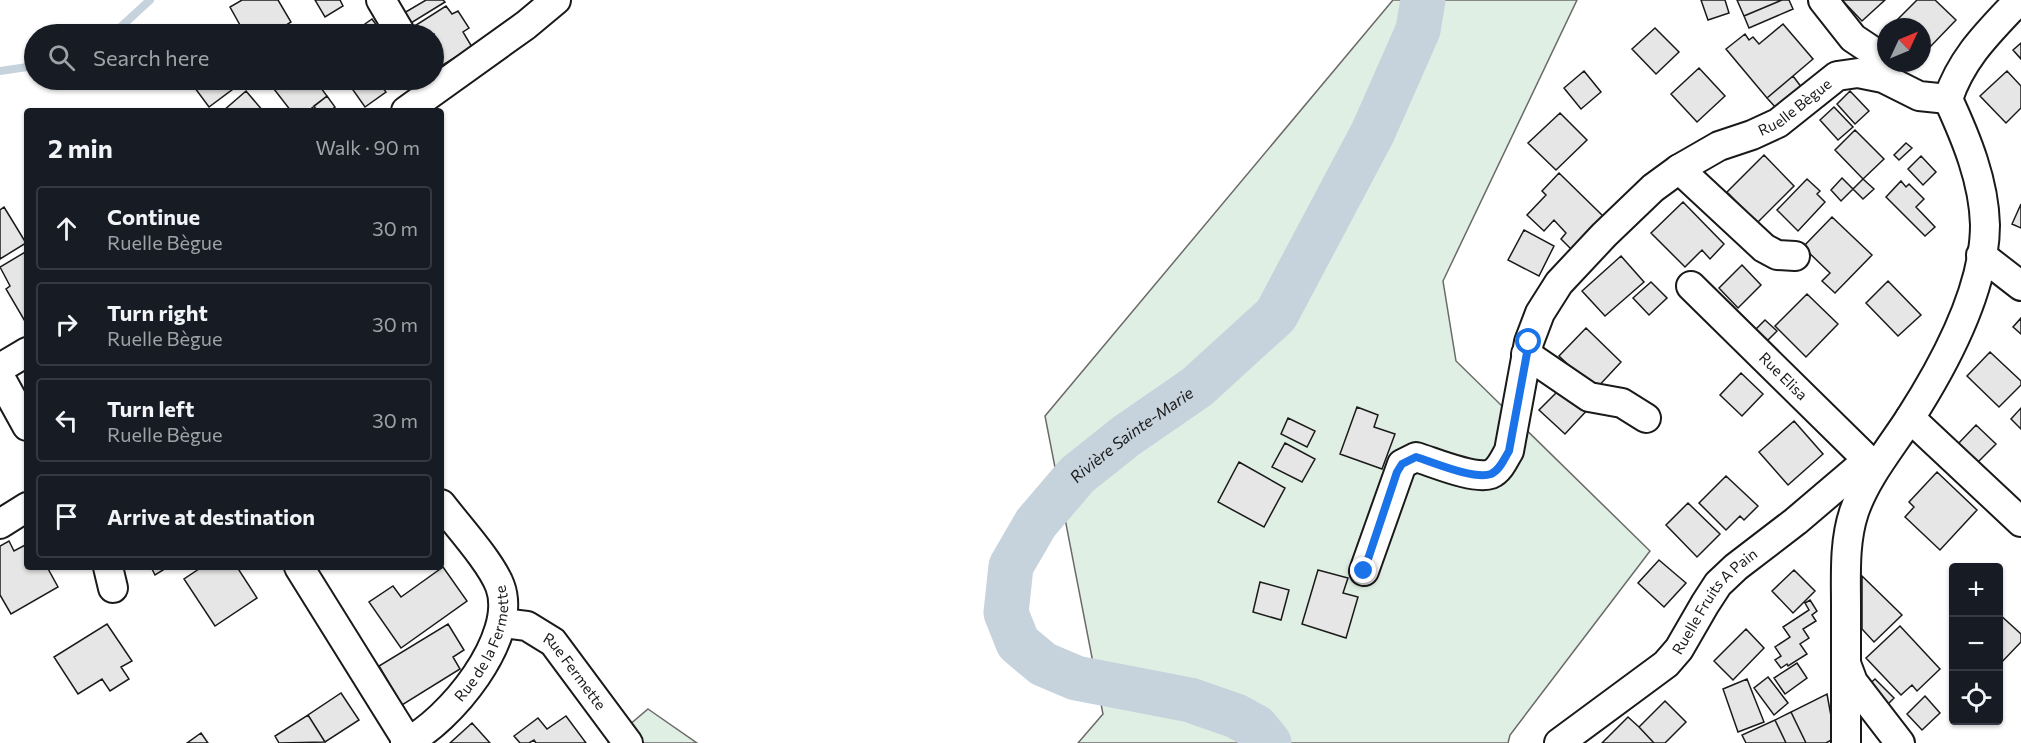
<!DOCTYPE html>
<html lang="en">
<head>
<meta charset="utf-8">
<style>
	:root { --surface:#171b24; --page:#242831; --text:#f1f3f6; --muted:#9ea1a6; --line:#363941 }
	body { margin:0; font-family:Commissioner,sans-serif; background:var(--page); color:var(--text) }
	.controls { position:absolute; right:18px; bottom:18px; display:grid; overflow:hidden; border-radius:6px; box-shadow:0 2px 4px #0004 }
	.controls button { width:54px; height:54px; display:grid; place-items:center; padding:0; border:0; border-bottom:2px solid var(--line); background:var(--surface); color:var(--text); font:30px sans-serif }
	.compass { position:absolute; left:1877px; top:18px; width:54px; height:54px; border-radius:50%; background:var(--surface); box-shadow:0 2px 4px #0004; rotate:46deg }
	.stop { position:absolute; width:18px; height:18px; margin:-14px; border:4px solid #1a73e8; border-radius:50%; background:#fff }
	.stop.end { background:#1a73e8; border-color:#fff; box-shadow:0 2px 6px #0008 }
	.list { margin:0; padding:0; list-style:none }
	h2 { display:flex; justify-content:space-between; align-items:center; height:78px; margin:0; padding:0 24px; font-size:26px }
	h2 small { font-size:20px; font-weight:400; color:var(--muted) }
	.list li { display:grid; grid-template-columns:39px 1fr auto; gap:18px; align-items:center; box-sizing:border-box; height:84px; margin:0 12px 12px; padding:0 12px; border:2px solid var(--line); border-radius:6px }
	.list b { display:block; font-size:22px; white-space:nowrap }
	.list p { margin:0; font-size:20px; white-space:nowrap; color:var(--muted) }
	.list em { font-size:20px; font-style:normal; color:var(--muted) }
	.icon { flex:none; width:33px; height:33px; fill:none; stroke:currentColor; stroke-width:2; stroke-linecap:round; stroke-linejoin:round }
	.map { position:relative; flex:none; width:2021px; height:743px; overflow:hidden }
	.search { position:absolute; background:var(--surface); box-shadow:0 2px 4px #0004; left:24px; top:24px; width:420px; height:66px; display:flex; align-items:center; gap:15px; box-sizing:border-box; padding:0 21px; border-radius:33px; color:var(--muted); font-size:22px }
	.panel { position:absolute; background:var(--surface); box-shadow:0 2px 4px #0004; left:24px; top:108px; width:420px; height:462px; border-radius:6px }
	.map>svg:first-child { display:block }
</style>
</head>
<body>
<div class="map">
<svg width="2021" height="743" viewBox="0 0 2021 743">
	<rect width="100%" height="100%" fill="#fff"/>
	<!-- green -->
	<path fill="#e0efe3" stroke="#6a6a6a" stroke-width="1.5" d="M1393 0H1577L1443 281 1456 361 1650 551 1510 735 1508 743H1078L1103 714 1045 416Z
		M648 709 697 743H608Z"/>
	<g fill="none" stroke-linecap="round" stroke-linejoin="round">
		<!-- stream -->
		<path stroke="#c6d2dc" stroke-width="8" d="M113 34 150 0
			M0 71 34 66"/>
		<!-- river -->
		<path stroke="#c6d2dc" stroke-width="45" id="s1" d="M1269 743 1256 727 1236 716 1190 700 1076 678 1043 664 1018 643 1006 613 1011 566 1036 523 1077 475 1126 436 1197 387 1276 315 1373 132 1418 30 1423 0"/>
	</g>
	<!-- building -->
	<path fill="#e6e6e6" stroke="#1a1a1a" stroke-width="1.5" d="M242 0H278L291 22 280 29 283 34H257L253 29 245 34 230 7Z
		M315 0H340L343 6 325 17Z
		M426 0H443L445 2 411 23 404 13Z
		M1701 0H1725L1729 13 1708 20Z
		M1737 0H1782L1744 16Z
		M1782 0H1789L1793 9 1749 28 1744 16Z
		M1842 0H1885L1862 21Z
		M1917 0H1935L1956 20 1930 47 1922 40V27H1894L1892 25Z
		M446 6 452 14 458 11 469 28 463 32 472 47 438 68 434 60V34H418L413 27Z
		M372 19 383 34H351Z
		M1783 24 1813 59 1767 98 1726 49 1745 34 1749 40 1753 37 1759 44Z
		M1655 28 1679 52 1656 74 1632 49Z
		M2021 43V59L2013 50Z
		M1699 68 1725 96 1697 122 1671 94Z
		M1584 71 1601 92 1581 109 1564 88Z
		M2007 71 2021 86V108L2006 123 1980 96Z
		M1793 76 1802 88 1777 109 1767 98Z
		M189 80H232L237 86 209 107Z
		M267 80H315L327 96 308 111H291Z
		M346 80H377L386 92 365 107Z
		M246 91 263 111H223Z
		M1850 91 1869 111 1855 124 1837 104Z
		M327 96 335 107 330 111H317L314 106Z
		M1834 107 1853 127 1838 140 1820 120Z
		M1560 113 1587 140 1556 170 1528 143Z
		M1855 130 1884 159 1863 179 1835 150Z
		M1906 143 1912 148 1899 160 1894 155Z
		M1764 155 1794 186 1757 223 1727 192Z
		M1921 156 1936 172 1923 185 1908 169Z
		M1559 173 1604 217 1572 250 1561 239 1566 233 1554 220 1544 231 1527 215 1546 195 1542 191Z
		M1842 178 1853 189 1841 201 1831 190Z
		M1807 179 1820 191 1817 194 1825 202 1798 231 1777 210Z
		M1863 179 1874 189 1863 199 1853 189Z
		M1901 181 1906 187 1909 184 1924 199 1916 207 1935 227 1925 236 1886 197Z
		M1683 202 1724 244 1710 259 1702 250 1685 267 1651 233Z
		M2021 204V228L2012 224Z
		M4 207 26 243 0 259V210Z
		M1832 217 1872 255 1835 293 1822 281 1830 273 1803 247Z
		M1524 230 1554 246 1539 276 1508 260Z
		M27 251V322L26 323 6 289 10 286 0 267Z
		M1621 256 1644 282 1605 316 1582 291Z
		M1742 265 1761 285 1738 308 1719 288Z
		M1888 281 1921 315 1898 336 1866 303Z
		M1651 282 1667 298 1649 315 1633 298Z
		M1807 294 1838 324 1806 357 1775 326Z
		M2021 318V334L2013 327Z
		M1765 320 1777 331 1763 345 1751 334Z
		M1586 328 1621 362 1595 390 1559 356Z
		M1990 352 2021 381V385L1999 407 1967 376Z
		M1741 373 1763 394 1742 416 1720 395Z
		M1565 384 1590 407 1565 434 1539 410Z
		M1357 407 1378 415 1374 427 1395 434 1382 469 1340 454Z
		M2021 408V429L2011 419Z
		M1288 418 1315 431 1307 447 1281 434Z
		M1794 421 1823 454 1788 485 1759 452Z
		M1976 425 1996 444 1975 465 1956 446Z
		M1285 443 1315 459 1302 482 1272 467Z
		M1239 462 1285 488 1264 527 1218 502Z
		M1937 472 1977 510 1940 550 1905 517 1914 507 1909 502Z
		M1726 476 1758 506 1744 520 1740 516 1726 530 1699 503Z
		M1688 503 1720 534 1697 557 1666 525Z
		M9 541 14 551 27 544V567H47L58 587 11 614 0 595V546Z
		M1659 560 1686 583 1664 607 1638 583Z
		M151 567H168L155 575Z
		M202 567H237L257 598 215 626 184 579Z
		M443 567 467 601 401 648 369 602 393 586 401 597Z
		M1318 570 1348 578 1343 593 1358 597 1346 638 1302 624Z
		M1794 570 1815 591 1793 613 1772 591Z
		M1862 576 1902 615 1874 642 1862 629Z
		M1260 582 1289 590 1281 620 1253 612Z
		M1810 600 1817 611 1812 615 1816 621 1803 629 1809 638 1800 644 1807 654 1788 666 1787 664 1781 668 1775 660 1781 656 1775 647 1790 637 1783 627 1809 610 1805 603Z
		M1998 613 2021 634V642L1999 665Z
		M107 624 132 661 121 667 129 679 110 691 102 679 78 694 54 657Z
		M448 624 464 650 453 657 460 669 402 705 379 666Z
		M1900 626 1940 669 1917 691 1912 685 1901 695 1866 658Z
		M1746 629 1764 648 1733 680 1714 661Z
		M1797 663 1807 678 1785 694 1774 678Z
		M1768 677 1788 703 1774 715 1754 688Z
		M1747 679 1764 722 1738 732 1723 689Z
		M1875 679 1894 698 1884 708 1864 689Z
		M341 693 359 720 325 742 308 715Z
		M1827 694 1835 738 1826 743H1806L1791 712Z
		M1925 696 1940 713 1922 730 1907 714Z
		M1665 701 1686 722 1665 743H1654L1639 727Z
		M1791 712 1806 743H1786L1775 720Z
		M308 715 325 742 279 743 275 736Z
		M566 716 586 743H536L534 740 529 743H520L514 736 538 718 547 729Z
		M1628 717 1639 727 1654 743H1602Z
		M1775 720 1786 743H1746L1742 735Z
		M472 723 490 743H450Z
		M201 733 208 743H187Z"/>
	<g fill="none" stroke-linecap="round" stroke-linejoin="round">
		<defs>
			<g id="minor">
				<path d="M381 0 401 34"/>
				<path d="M1823 0 1853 38 1886 60"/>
				<path d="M406 111 526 25 556 0"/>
				<path d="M1679 169 1764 248 1777 255 1795 256"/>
				<path d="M1981 255 2021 286"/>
				<path id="s2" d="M1691 286 1875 467"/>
				<path d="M1526 354 1589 397 1622 403 1646 418"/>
				<path d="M0 368 27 352"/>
				<path d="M0 377 27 426"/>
				<path d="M1910 418 2021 522"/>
				<path d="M0 524 27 507"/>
				<path d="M108 567 113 588"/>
				<path d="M299 567 408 742"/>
				<path id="s3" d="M1364 571 1402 464 1416 457C1433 462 1474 480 1491 474 1500 470 1504 459 1509 451L1529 342 1540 313 1559 283 1604 235 1653 188 1679 169 1719 146 1752 135 1778 123 1837 76 1858 73 1883 78 1919 96 1948 99"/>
				<path id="s4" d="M502 623 527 626 553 642 628 743"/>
				<path d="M1847 666 1853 682 1900 743"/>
				<path id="s5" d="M405 743C449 722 519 637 500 586 491 562 457 525 441 504"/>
				<path id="s6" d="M1559 743 1666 664 1679 649 1705 604 1718 584 1736 567 1796 521 1856 470 1875 467"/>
				<path d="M1846 743C1846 697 1846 652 1846 606 1846 575 1844 542 1854 512 1866 477 1890 449 1910 418 1944 365 1985 289 1985 225 1984 181 1966 138 1948 99 1962 57 1989 32 2019 0"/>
			</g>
		</defs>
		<!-- minor casing -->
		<use href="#minor" stroke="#1a1a1a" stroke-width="32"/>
		<!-- minor -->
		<use href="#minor" stroke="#fff" stroke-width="28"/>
	</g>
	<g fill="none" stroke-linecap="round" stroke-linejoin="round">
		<!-- route -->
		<path stroke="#1a73e8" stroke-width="8" d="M1364 571 1397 472 1402 464 1416 457C1433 462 1474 480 1491 474 1500 470 1504 459 1509 451L1529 342"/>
	</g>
	<g text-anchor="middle" stroke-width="4.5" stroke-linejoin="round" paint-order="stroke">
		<!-- street labels -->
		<g font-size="15" fill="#1a1a1a" stroke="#fff">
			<text dy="5" stroke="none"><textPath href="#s3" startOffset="712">Ruelle Bègue</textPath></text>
			<text dy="5" stroke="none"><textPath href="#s2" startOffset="129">Rue Elisa</textPath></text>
			<text dy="5" stroke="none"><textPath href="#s6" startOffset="213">Ruelle Fruits A Pain</textPath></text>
			<text dy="5" stroke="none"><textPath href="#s5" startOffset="132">Rue de la Fermette</textPath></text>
			<text dy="5" stroke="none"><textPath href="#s4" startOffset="92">Rue Fermette</textPath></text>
		</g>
		<!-- water labels -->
		<g font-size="16" font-style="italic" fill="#1a1a1a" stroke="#fff">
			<text dy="6" stroke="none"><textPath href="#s1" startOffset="537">Rivière Sainte-Marie</textPath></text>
		</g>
	</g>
</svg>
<div class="controls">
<button>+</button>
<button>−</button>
<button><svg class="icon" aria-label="locate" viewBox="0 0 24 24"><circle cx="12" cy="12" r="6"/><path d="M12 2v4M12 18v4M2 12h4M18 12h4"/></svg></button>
</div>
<svg class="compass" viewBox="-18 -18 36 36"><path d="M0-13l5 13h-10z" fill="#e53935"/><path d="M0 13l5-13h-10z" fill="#9ea1a6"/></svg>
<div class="stop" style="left:1529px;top:342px"></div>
<div class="stop end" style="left:1364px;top:571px"></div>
<div class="search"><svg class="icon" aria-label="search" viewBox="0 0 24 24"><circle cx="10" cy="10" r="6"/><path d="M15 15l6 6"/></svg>Search here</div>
<section class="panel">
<h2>2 min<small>Walk · 90 m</small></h2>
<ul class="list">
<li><svg class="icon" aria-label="ahead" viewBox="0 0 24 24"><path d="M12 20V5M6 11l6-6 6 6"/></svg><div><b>Continue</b><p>Ruelle Bègue</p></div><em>30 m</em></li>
<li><svg class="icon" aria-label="right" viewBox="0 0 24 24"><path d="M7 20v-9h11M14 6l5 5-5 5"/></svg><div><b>Turn right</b><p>Ruelle Bègue</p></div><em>30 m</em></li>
<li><svg class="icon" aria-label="left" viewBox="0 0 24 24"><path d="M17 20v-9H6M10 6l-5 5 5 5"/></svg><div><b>Turn left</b><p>Ruelle Bègue</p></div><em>30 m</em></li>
<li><svg class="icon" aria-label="arrive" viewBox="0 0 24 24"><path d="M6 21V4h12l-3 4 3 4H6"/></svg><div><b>Arrive at destination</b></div></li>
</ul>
</section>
</div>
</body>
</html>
